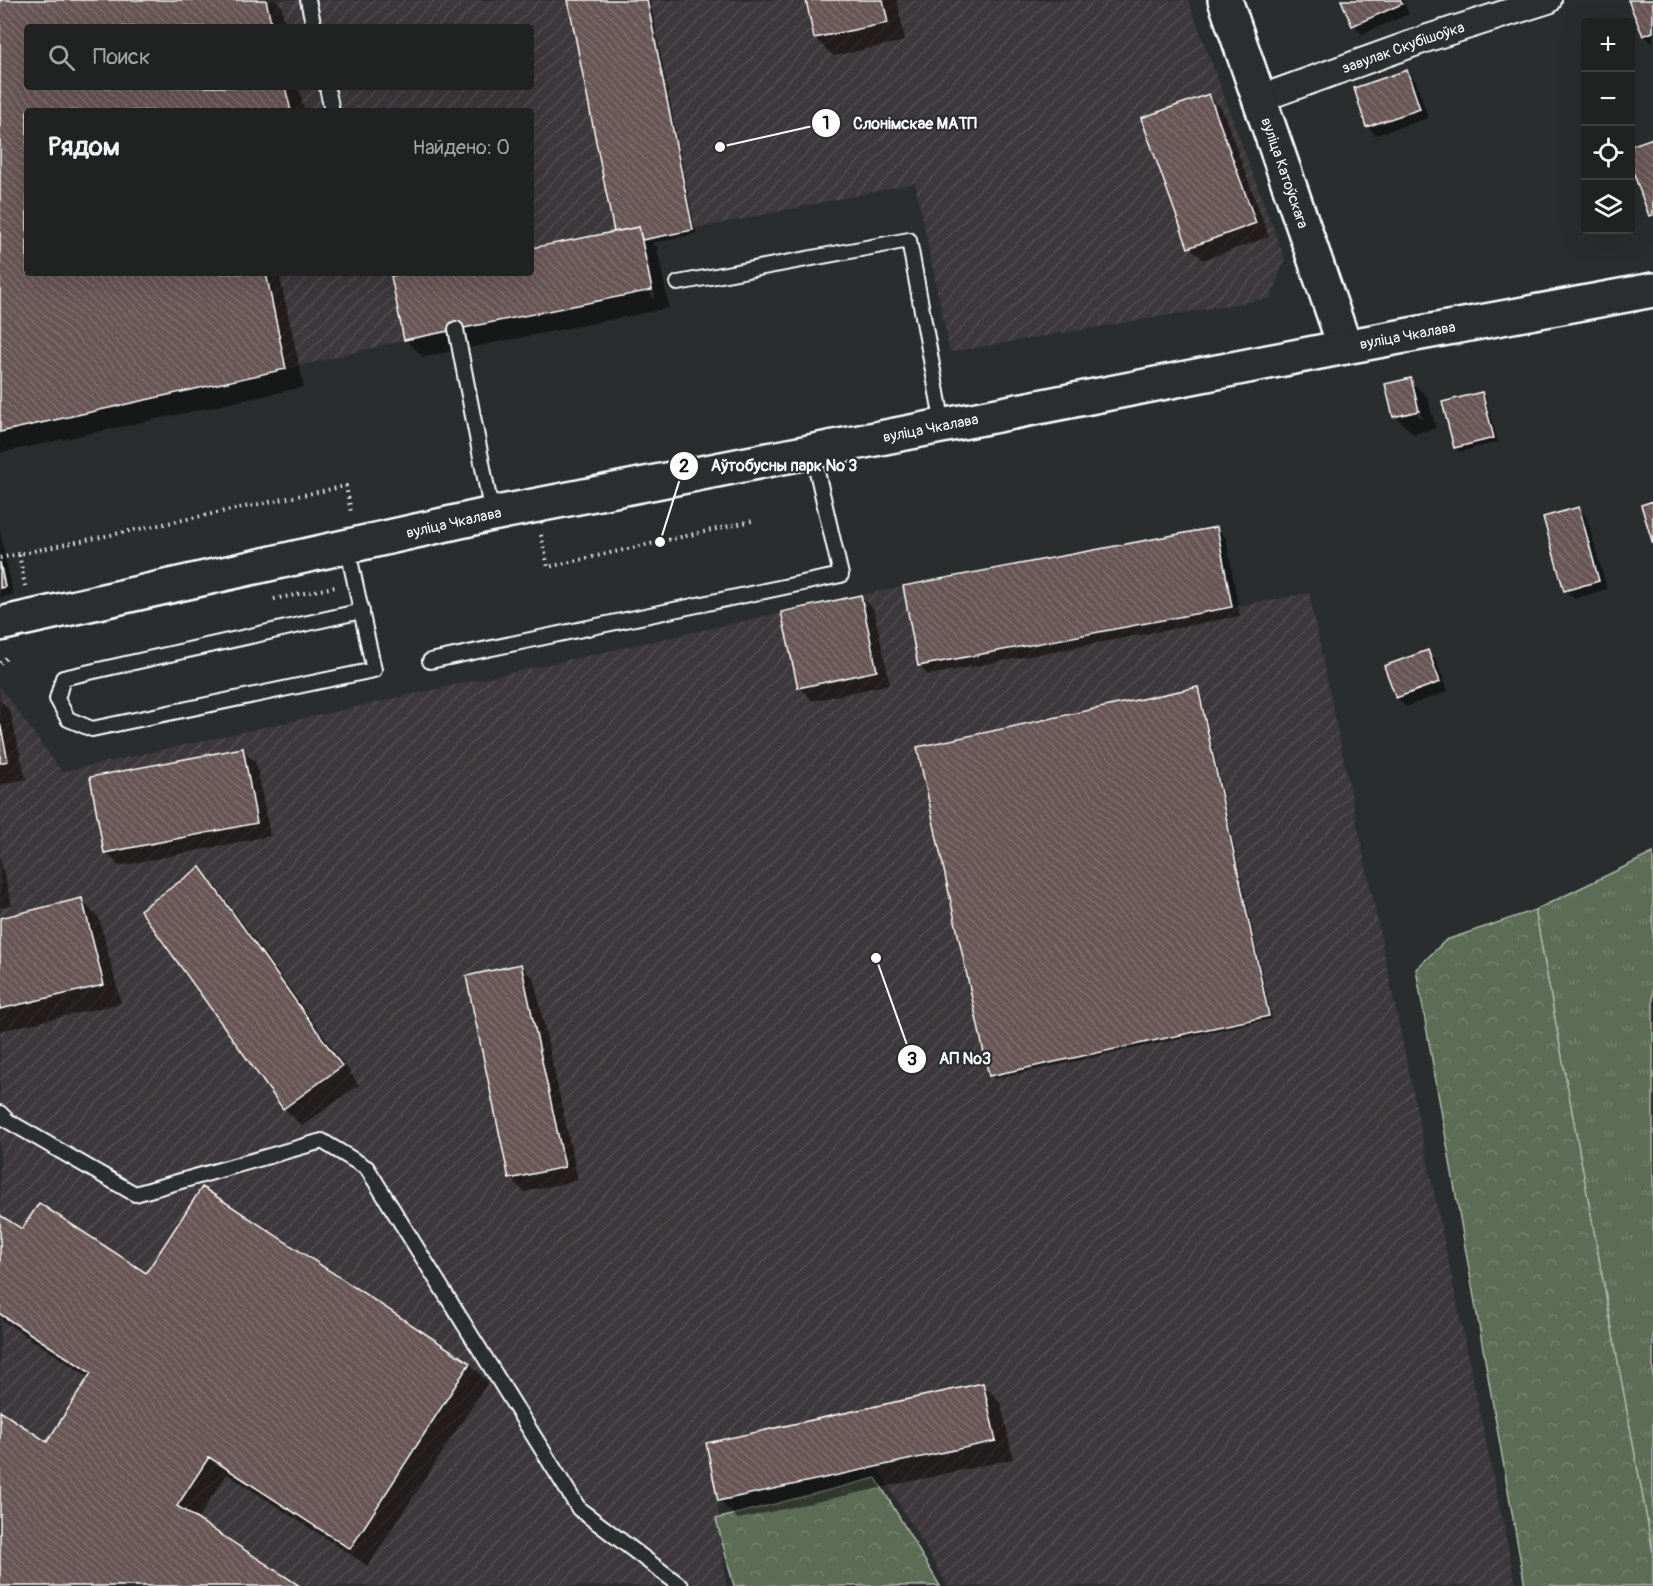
<!DOCTYPE html>
<html lang="ru">
<head>
<meta charset="utf-8">
<style>
	:root { --surface:#202222; --page:#282a2a; --text:#f1f3f6; --muted:#a2a4a5; --line:#3d3f40 }
	body { margin:0; font-family:Pangolin,sans-serif; background:var(--page); color:var(--text) }
	.controls { position:absolute; right:18px; top:18px; display:grid; overflow:hidden; border-radius:6px; box-shadow:0 6px 24px #0002 }
	.controls button { width:54px; height:54px; display:grid; place-items:center; padding:0; border:0; border-bottom:2px solid var(--line); background:var(--surface); color:var(--text); font:30px sans-serif }
	.list { margin:0; padding:0; list-style:none }
	h2 { display:flex; justify-content:space-between; align-items:center; height:78px; margin:0; padding:0 24px; font-size:26px }
	h2 small { font-size:20px; font-weight:400; color:var(--muted) }
	.icon { flex:none; width:33px; height:33px; fill:none; stroke:currentColor; stroke-width:2; stroke-linecap:round; stroke-linejoin:round }
	.map { position:relative; flex:none; width:1653px; height:1586px; overflow:hidden }
	.search { position:absolute; background:var(--surface); box-shadow:0 6px 24px #0002; left:24px; top:24px; width:510px; height:66px; display:flex; align-items:center; gap:15px; box-sizing:border-box; padding:0 21px; border-radius:6px; color:var(--muted); font-size:22px }
	.panel { position:absolute; background:var(--surface); box-shadow:0 6px 24px #0002; left:24px; top:108px; width:510px; height:168px; border-radius:6px }
	.map>svg:first-child { display:block }
</style>
</head>
<body>
<div class="map">
<svg width="1653" height="1586" viewBox="0 0 1653 1586">
	<defs>
		<pattern id="industrial-furrows" width="10" height="10" patternUnits="userSpaceOnUse" patternTransform="scale(1.5)"><rect width="10" height="10" fill="#3d393a"/><path d="M-1 1l2-2M0 10L10 0M9 11l2-2" fill="none" stroke="#504d4e"/></pattern>
		<pattern id="grass-tufts" width="24" height="20" patternUnits="userSpaceOnUse" patternTransform="scale(1.5)"><rect width="24" height="20" fill="#5c6c55"/><path d="M3 7l-1-3M5 7V3M7 7l1-3M15 17l-1-3M17 17v-4M19 17l1-3" fill="none" stroke="#74826e"/></pattern>
		<pattern id="forest-crowns" width="20" height="18" patternUnits="userSpaceOnUse" patternTransform="scale(1.5)"><rect width="20" height="18" fill="#5c6c55"/><path d="M2 6a3 3 0 1 1 6 0M12 15a3 3 0 1 1 6 0" fill="none" stroke="#74826e"/></pattern>
		<pattern id="building-back-hatch" width="6" height="6" patternUnits="userSpaceOnUse" patternTransform="scale(1.5)"><rect width="6" height="6" fill="#685556"/><path d="M-1 5l2 2M0 0l6 6M5-1l2 2" fill="none" stroke="#7f6e6f"/></pattern>
	</defs>
	<rect width="100%" height="100%" fill="#2a2d2e"/>
	<filter id="ink" filterUnits="userSpaceOnUse"><feTurbulence type="fractalNoise" baseFrequency=".0167" numOctaves="2"/><feDisplacementMap in="SourceGraphic" scale="12" xChannelSelector="R" yChannelSelector="G"/><feConvolveMatrix kernelMatrix="1 2 1 2 8 2 1 2 1" color-interpolation-filters="sRGB"/></filter>
	<g filter="url(#ink)">
		<!-- industrial -->
		<path fill="url(#industrial-furrows)" fill-rule="evenodd" d="M0 0H1188L1285 260 1271 298 950 352 915 183 642 240 652 290 404 340 286 369 0 432ZM27 27H531V87H27ZM27 111H531V273H27Z
			M1217 527 1233 607 1309 593 1516 1586H948L877 1467 718 1501 726 1586H0V687L62 772 861 595Z"/>
		<!-- grass -->
		<path fill="url(#grass-tufts)" stroke="#aeb6aa" stroke-width="1.5" d="M1653 853V1553L1535 910Z"/>
		<!-- forest -->
		<path fill="url(#forest-crowns)" stroke="#aeb6aa" stroke-width="1.5" d="M1535 910 1653 1553V1586H1525L1416 969 1446 940Z
			M876 1478 940 1586H734L716 1519Z"/>
		<!-- shadow -->
		<path fill="#0007" fill-rule="evenodd" d="M0 0H276L281 5 286 27H27V87H299L304 111H27V273H279L304 387 0 453Z
			M569 0H650L696 234 652 243 657 247 669 308 423 357 405 339 415 273H531V250L617 233ZM642 248H645L655 297 652 298Z
			M807 0H897L905 41 833 56 815 38Z
			M1343 0H1403L1409 14 1362 34 1354 25Z
			M1630 0H1653V44L1644 35Z
			M1407 72 1416 81 1428 118 1376 135 1367 126Z
			M1208 95 1222 109 1269 237 1203 260 1190 247Z
			M1410 380 1428 398 1436 428 1413 434 1395 416ZM1414 399H1417L1422 418H1419Z
			M1482 393 1486 398 1498 442 1460 452 1455 448 1444 403Z
			M1579 509 1587 518 1607 589 1574 599 1565 590Z
			M1217 529 1226 538 1240 616 928 675 919 666Z
			M0 530 13 595 0 598Z
			M860 596 874 610 890 684 813 701 799 687Z
			M1428 652 1436 660 1448 691 1406 707 1397 698 1386 667Z
			M1197 688 1201 692 1272 1019 994 1079 990 1075Z
			M0 700 10 711 26 779 0 785Z
			M242 749 256 763 270 836 119 866 106 852Z
			M0 859 12 905 0 908Z
			M199 869 217 887 359 1085 302 1126 284 1108Z
			M81 900 99 918 121 1003 0 1031V920Z
			M521 966 534 979 578 1180 524 1192 511 1179Z
			M202 1189 470 1364 488 1382 368 1566 227 1474 197 1520 297 1586H0V1413L47 1444 90 1378 0 1319V1217L22 1231 146 1275Z
			M983 1384 1001 1403 1013 1459 738 1519 720 1501 707 1445Z"/>
		<!-- building -->
		<path fill="url(#building-back-hatch)" stroke="#fff" stroke-width="1.5" d="M0 0H266L272 27H27V87H285L291 111H27V273H266L286 369 0 432Z
			M568 0H647L693 230 642 240 639 227 614 232Z
			M806 0H883L888 23 814 38Z
			M1341 0H1400L1402 4 1352 26Z
			M1628 0H1653V32L1643 36Z
			M1407 70 1420 109 1366 127 1354 88Z
			M1209 94 1256 223 1188 248 1141 118Z
			M1653 138V215L1649 216 1630 163V146Z
			M639 227 652 290 404 340 391 276 408 273H531V248Z
			M1411 378 1419 411 1393 417 1385 384Z
			M1482 392 1494 438 1454 448 1442 402Z
			M1653 501V544L1641 505Z
			M1579 507 1599 581 1564 591 1543 517Z
			M1217 527 1232 607 918 666 903 586Z
			M0 562 5 587 0 588Z
			M861 595 877 671 798 688 781 612Z
			M1428 650 1440 682 1396 698 1384 666Z
			M1198 687 1269 1016 989 1076 917 747Z
			M0 723 8 761 0 763Z
			M243 748 257 823 104 853 90 777Z
			M200 867 342 1066 283 1109 140 910Z
			M82 898 104 985 0 1009V918Z
			M521 964 565 1167 509 1179 466 976Z
			M202 1187 470 1363 350 1549 209 1457 177 1506 300 1586H0V1411L47 1442 91 1373 0 1314V1215L22 1229 39 1203 146 1273Z
			M983 1383 996 1441 718 1501 706 1443Z"/>
		<g fill="none" stroke-linecap="round" stroke-linejoin="round">
			<defs>
				<path id="service" d="M308 0 314 27
					M327 87 332 111
					M678 283 909 240 943 425
					M456 329 492 514
					M347 546 374 670 92 729 68 719 57 699 63 678 362 611
					M430 661 841 575 812 450
					M0 1113 8 1121 135 1194 322 1141 367 1168 579 1509 681 1586"/>
				<g id="minor">
					<path id="s1" d="M1259 99 1428 38 1548 0"/>
				</g>
				<g id="secondary">
					<path id="s2" d="M1225 0 1345 347"/>
				</g>
				<g id="trunk">
					<path id="s3" d="M0 624 492 514 1345 347 1653 290"/>
				</g>
			</defs>
			<!-- service casing -->
			<use href="#service" stroke="#fff" stroke-width="18"/>
			<!-- minor casing -->
			<use href="#minor" stroke="#fff" stroke-width="30"/>
			<!-- secondary casing -->
			<use href="#secondary" stroke="#fff" stroke-width="38"/>
			<!-- trunk casing -->
			<use href="#trunk" stroke="#fff" stroke-width="38"/>
			<!-- path -->
			<path stroke="#fff" stroke-width="4" stroke-dasharray="1.5 4.5" stroke-linecap="butt" d="M541 535 548 567 752 521
				M0 558 19 554
				M25 586 19 554 346 486 351 512
				M274 599 335 587
				M0 663 9 656"/>
			<!-- service -->
			<use href="#service" stroke="#2a2d2e" stroke-width="14"/>
			<!-- minor -->
			<use href="#minor" stroke="#2a2d2e" stroke-width="26"/>
			<!-- secondary -->
			<use href="#secondary" stroke="#2a2d2e" stroke-width="33"/>
			<!-- trunk -->
			<use href="#trunk" stroke="#2a2d2e" stroke-width="33"/>
		</g>
	</g>
	<g text-anchor="middle" stroke-width="4.5" stroke-linejoin="round" paint-order="stroke">
		<!-- street labels -->
		<g font-size="15" fill="#fff" stroke="#2a2d2e">
			<text dy="5" stroke="none"><textPath href="#s1" startOffset="153">завулак Скубішоўка</textPath></text>
			<text dy="5" stroke="none"><textPath href="#s2" startOffset="183">вуліца Катоўскага</textPath></text>
			<text dy="5" stroke="none"><textPath href="#s3" startOffset="1437">вуліца Чкалава</textPath></text>
			<text dy="5" stroke="none"><textPath href="#s3" startOffset="951">вуліца Чкалава</textPath></text>
			<text dy="5" stroke="none"><textPath href="#s3" startOffset="465">вуліца Чкалава</textPath></text>
		</g>
	</g>
	<!-- callouts -->
	<path fill="none" stroke="#fff" stroke-width="2" d="M720 147L826 123M660 542L684 466M876 958L912 1059"/>
	<g fill="#fff" stroke="#2a2d2e" stroke-width="2">
		<circle cx="720" cy="147" r="6"/>
		<circle cx="660" cy="542" r="6"/>
		<circle cx="876" cy="958" r="6"/>
		<circle cx="826" cy="123" r="15"/>
		<circle cx="684" cy="466" r="15"/>
		<circle cx="912" cy="1059" r="15"/>
	</g>
	<g font-size="18" text-anchor="middle" font-weight="bold" fill="#111">
		<text x="826" y="129">1</text>
		<text x="684" y="472">2</text>
		<text x="912" y="1065">3</text>
	</g>
	<g font-size="16" text-anchor="middle" font-weight="bold" fill="#fff" stroke="#2a2d2e" stroke-width="4.5" stroke-linejoin="round" paint-order="stroke">
		<text x="915" y="129">Слонімскае МАТП</text>
		<text x="784" y="471">Аўтобусны парк № 3</text>
		<text x="965" y="1064">АП №3</text>
	</g>
</svg>
<div class="controls">
<button>+</button>
<button>−</button>
<button><svg class="icon" aria-label="locate" viewBox="0 0 24 24"><circle cx="12" cy="12" r="6"/><path d="M12 2v4M12 18v4M2 12h4M18 12h4"/></svg></button>
<button><svg class="icon" aria-label="layers" viewBox="0 0 24 24"><path d="M12 4l9 5-9 5-9-5zM3 14l9 5 9-5"/></svg></button>
</div>
<div class="search"><svg class="icon" aria-label="search" viewBox="0 0 24 24"><circle cx="10" cy="10" r="6"/><path d="M15 15l6 6"/></svg>Поиск</div>
<section class="panel">
<h2>Рядом<small>Найдено: 0</small></h2>
<ul class="list">
</ul>
</section>
</div>
</body>
</html>
